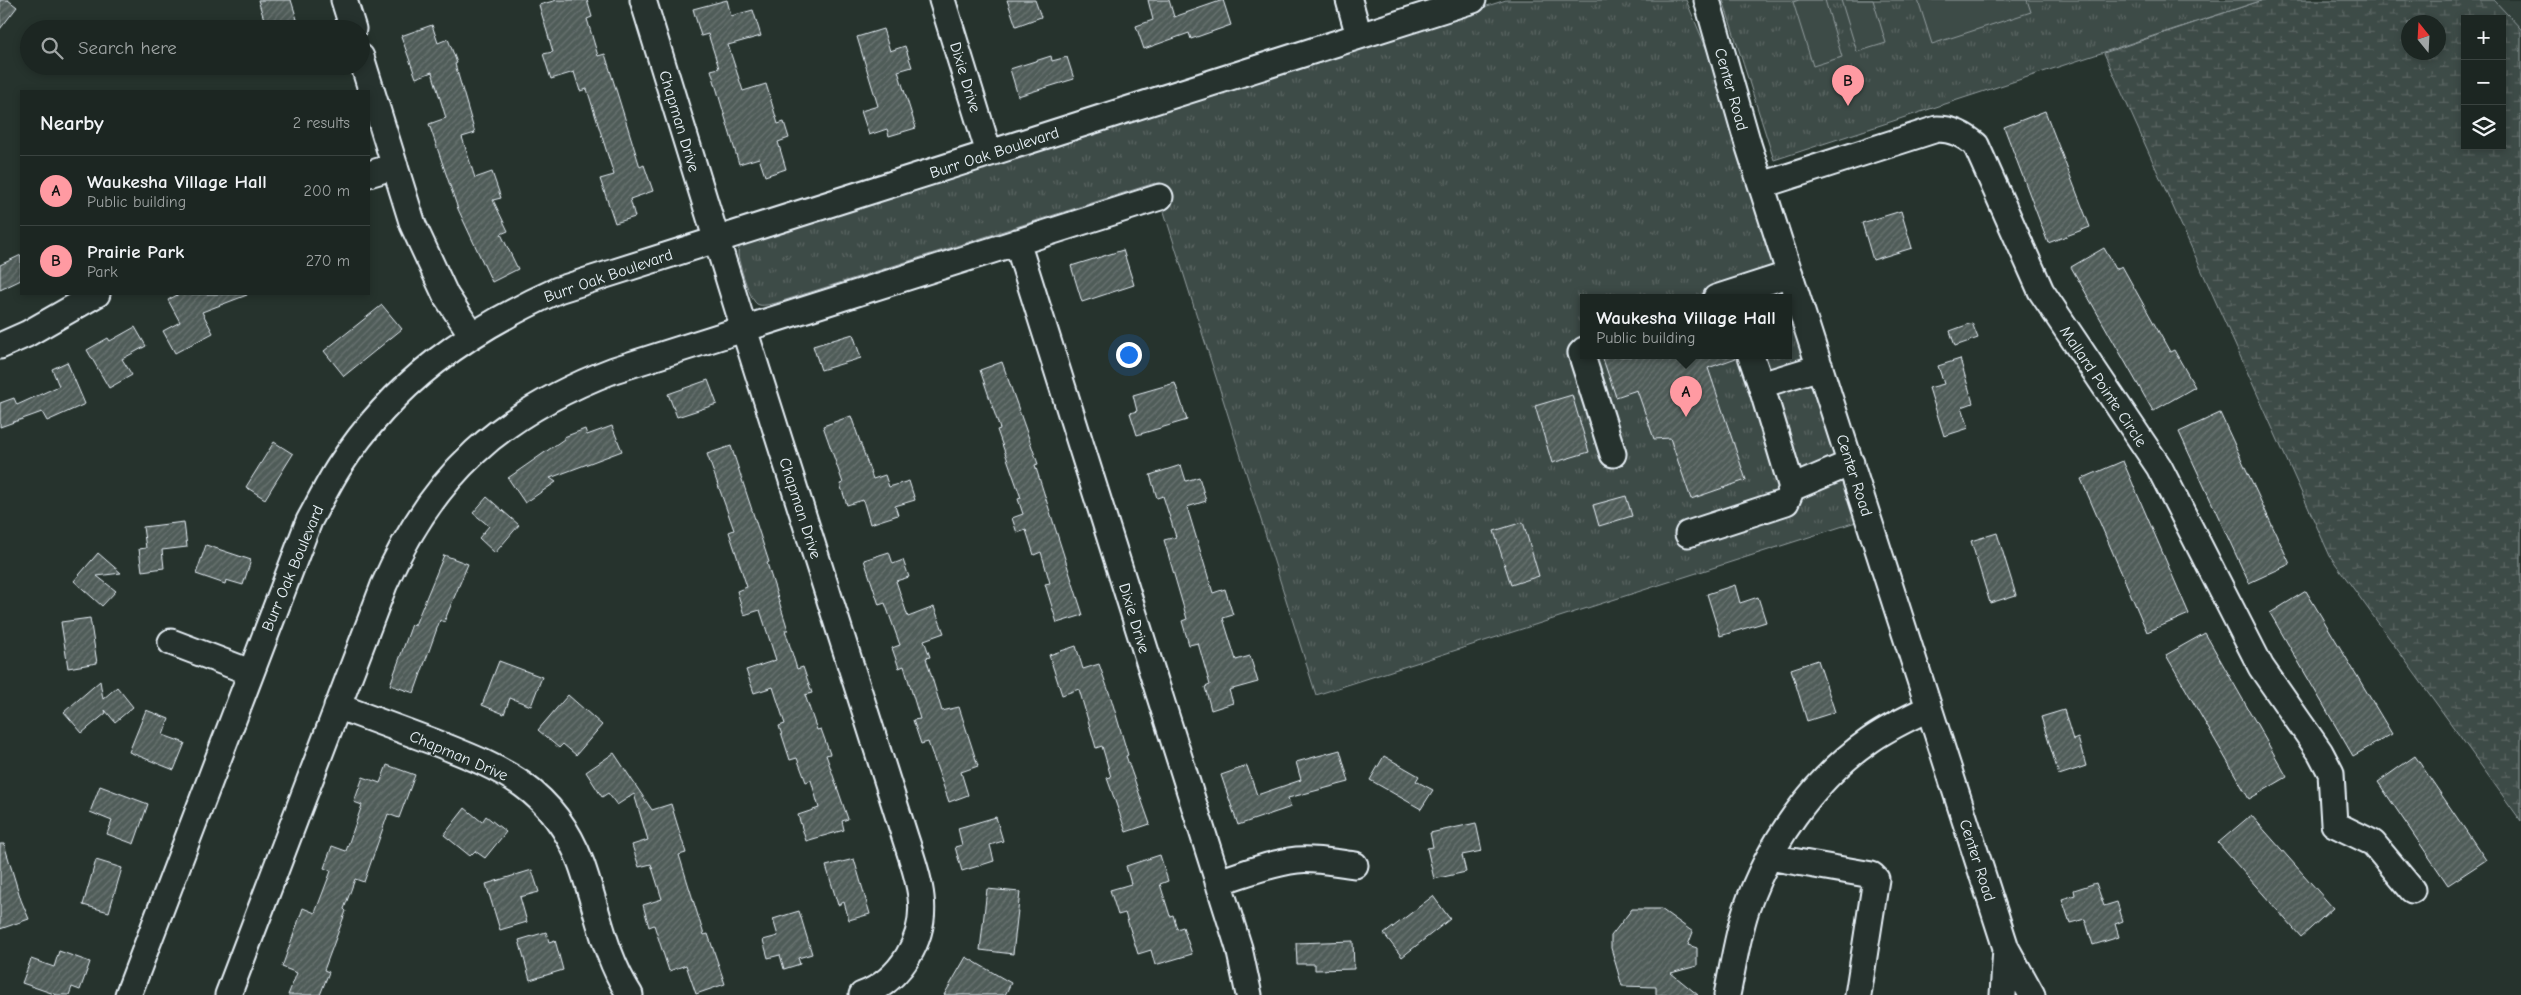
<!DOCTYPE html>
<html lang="en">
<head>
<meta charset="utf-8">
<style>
	:root { --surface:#1c2622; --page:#252e2a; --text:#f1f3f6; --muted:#a0a5a5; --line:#3a4340; --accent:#ff9aa2 }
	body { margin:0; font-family:"Comic Neue",sans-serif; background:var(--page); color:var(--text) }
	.controls { position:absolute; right:15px; top:15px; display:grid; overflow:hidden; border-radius:0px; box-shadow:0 2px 8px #0003 }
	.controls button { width:45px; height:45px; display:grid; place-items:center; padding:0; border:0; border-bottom:1px solid var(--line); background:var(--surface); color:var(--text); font:25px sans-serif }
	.compass { position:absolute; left:2401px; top:15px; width:45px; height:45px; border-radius:50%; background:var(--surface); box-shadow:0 2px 8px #0003; rotate:342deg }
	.you { position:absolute; left:1128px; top:354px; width:18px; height:18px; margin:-12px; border:4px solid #fff; border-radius:50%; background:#1a73e8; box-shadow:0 0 0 8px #1a73e833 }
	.badge { display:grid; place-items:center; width:32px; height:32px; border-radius:50%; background:var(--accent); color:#111; font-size:16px; font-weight:700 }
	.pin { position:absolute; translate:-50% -41px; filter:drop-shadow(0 1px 2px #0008) }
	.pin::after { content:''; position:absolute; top:26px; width:18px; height:15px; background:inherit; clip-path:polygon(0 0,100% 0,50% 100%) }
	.popup { position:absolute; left:1580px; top:294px; width:212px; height:65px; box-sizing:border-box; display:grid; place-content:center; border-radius:0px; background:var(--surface); filter:drop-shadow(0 1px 4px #0005); font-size:16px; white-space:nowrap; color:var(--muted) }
	.popup b { font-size:19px; color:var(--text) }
	.popup::after { content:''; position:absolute; left:50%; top:100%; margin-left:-10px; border:10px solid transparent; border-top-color:var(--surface) }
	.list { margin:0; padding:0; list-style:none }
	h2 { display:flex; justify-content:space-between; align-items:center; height:65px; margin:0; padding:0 20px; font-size:21px }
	h2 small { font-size:16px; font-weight:400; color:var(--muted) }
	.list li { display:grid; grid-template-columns:32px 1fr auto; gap:15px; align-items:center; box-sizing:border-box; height:70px; padding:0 20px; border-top:1px solid var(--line) }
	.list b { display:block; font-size:19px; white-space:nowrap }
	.list p { margin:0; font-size:16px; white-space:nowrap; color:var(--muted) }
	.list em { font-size:16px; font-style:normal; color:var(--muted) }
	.icon { flex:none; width:28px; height:28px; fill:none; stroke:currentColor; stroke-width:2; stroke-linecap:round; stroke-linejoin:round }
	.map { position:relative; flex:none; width:2521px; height:995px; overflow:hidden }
	.search { position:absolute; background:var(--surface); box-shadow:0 2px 8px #0003; left:20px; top:20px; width:350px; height:55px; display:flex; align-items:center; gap:12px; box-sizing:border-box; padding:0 18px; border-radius:28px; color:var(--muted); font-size:19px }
	.panel { position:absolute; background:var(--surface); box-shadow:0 2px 8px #0003; left:20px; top:90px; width:350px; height:205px; border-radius:0px }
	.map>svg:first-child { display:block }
</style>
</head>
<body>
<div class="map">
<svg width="2521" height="995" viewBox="0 0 2521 995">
	<defs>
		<pattern id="wetland-marsh" width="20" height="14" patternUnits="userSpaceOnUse" patternTransform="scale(1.25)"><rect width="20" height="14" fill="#3e4b47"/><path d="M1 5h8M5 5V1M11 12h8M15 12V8" fill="none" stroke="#5a6562"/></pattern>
		<pattern id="park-tufts" width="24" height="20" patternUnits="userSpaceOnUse" patternTransform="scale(1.25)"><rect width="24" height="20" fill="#3e4b47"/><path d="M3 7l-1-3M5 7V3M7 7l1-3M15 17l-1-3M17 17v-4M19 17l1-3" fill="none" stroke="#5a6562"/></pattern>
		<pattern id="building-hatch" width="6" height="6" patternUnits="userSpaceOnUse" patternTransform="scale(1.25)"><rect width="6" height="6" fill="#505c59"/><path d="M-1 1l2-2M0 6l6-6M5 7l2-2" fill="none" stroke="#697472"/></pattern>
	</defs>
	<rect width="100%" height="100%" fill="#26332d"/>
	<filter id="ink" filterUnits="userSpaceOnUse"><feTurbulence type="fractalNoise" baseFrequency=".02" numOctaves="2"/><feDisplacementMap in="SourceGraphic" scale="10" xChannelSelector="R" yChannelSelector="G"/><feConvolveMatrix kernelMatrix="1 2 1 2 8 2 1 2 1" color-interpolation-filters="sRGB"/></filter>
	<g filter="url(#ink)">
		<!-- built -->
		<path fill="#333f3a" d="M2494 0H2521V29Z"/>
		<!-- wetland -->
		<path fill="url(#wetland-marsh)" stroke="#939ea0" fill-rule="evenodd" d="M2263 0H2494L2521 29V821L2330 556 2104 53ZM2465 19H2502V146H2465ZM2408 22H2438V52H2408Z"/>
		<!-- park -->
		<path fill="url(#park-tufts)" stroke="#939ea0" d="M1506 0H1686L1712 62 1788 298H1584V356H1788L1789 301 1859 521 1316 695 1155 183 776 303C770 304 762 307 757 304 750 300 738 262 738 253 738 247 742 245 746 241Z
			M1723 0H2263L1774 160Z"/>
		<!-- garden -->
		<path fill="#3e4b47" stroke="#939ea0" d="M1799 0H1825L1842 57 1813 66 1793 2Z
			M1841 0H1873L1886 43 1857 52Z
			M1918 0H2027L2031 12 1932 44Z"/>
		<!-- building -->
		<path fill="url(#building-hatch)" stroke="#e8f1f8" d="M0 0H8L17 7 0 29Z
			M258 0H291L300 29H267Z
			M557 0H587L592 17 587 19 598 56 605 54 640 167 644 165 653 191 630 199 635 217 615 223 600 179 614 175 587 89 580 91 574 72 551 79 543 54 553 52 539 5Z
			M727 0 731 16 753 10 761 36 728 45 743 91 766 84 778 124 784 122 789 138 778 142 786 169 765 176 759 158 739 164 711 70 719 68 708 34 701 36 693 9Z
			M1007 0H1035L1041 17 1016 26Z
			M1148 0H1169L1174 17 1223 0 1231 25 1191 39 1189 33 1144 49 1136 26 1153 20Z
			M432 25 438 43 448 39 457 63 455 64 475 133 462 137 475 178 492 172 501 198 493 200 508 231 501 234 518 269 492 282 458 209 429 124 446 118 432 72 416 78 401 36Z
			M883 29 890 51 905 46 912 67 898 71 916 128 889 136 887 129 869 135 861 111 878 106 857 37Z
			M1051 56 1052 61 1067 57 1074 79 1018 96 1010 69Z
			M2045 111 2090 227 2048 243 2004 127Z
			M1901 211 1912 248 1873 260 1862 223Z
			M2104 248 2116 269 2122 266 2170 352 2174 350 2195 387 2153 411 2071 267Z
			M1123 250 1134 285 1082 302 1071 266Z
			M21 255V280L0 290V265Z
			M179 294H247V295L202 312 213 333 175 353 163 331 180 322 168 300Z
			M382 305 402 329 344 376 324 351Z
			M1972 323 1978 338 1955 346 1950 331Z
			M135 327 146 346 122 359 132 375 109 388 87 350 108 338 110 341Z
			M853 334 861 358 821 370 813 346Z
			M1602 356H1736V358L1708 368 1746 480 1691 499 1670 438 1654 439 1637 390 1616 397Z
			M1960 359 1973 403 1962 407 1969 428 1944 436 1929 388 1944 384 1938 366Z
			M67 362 85 404 47 421 42 412 0 427V403L14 398 17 405 59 386 52 369Z
			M1002 362 1038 464 1035 465 1083 615 1057 623 1045 584 1050 583 1041 552 1034 555 1026 530 1017 533 1012 518 1023 514 1018 499 1021 498 997 430 1000 429 980 370Z
			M708 380 717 404 677 417 668 394Z
			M1175 383 1187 420 1137 435 1130 413 1137 411 1133 395Z
			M1572 395 1589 452 1552 463 1535 406Z
			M2220 413 2290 564 2249 583 2179 432Z
			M851 416 873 479 885 475 889 487 909 481 915 500 895 506 898 515 870 524 863 500 847 505 840 484 843 483 823 426Z
			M612 426 622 451 550 478 556 482 525 503 508 478 564 439V437L585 429 587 435Z
			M274 442 293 454 265 499 246 487Z
			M731 446 769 562 767 563 788 630H785L797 669 803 667 812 693 805 695 817 730 821 729 830 754 826 755 848 819 842 821 844 830 806 841 798 815 819 808 811 780 806 782 797 758 790 760 779 726 785 724 773 687 754 693 746 670 776 660 760 610 744 615 737 591 747 587 729 532 734 530 707 454Z
			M2123 461 2189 614 2147 632 2081 479Z
			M1181 465 1186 481 1199 477 1206 501 1187 507 1213 593 1225 589 1233 615 1223 618 1236 660 1250 656 1258 682 1229 690 1233 703 1211 710 1205 687 1210 685 1198 643 1189 645 1182 621 1187 619 1164 540 1176 537 1163 496 1157 498 1150 475Z
			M1626 496 1632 516 1599 526 1593 505Z
			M487 497 519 525 495 553 479 538 489 526 473 513Z
			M184 522 187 547 162 550 164 568 142 571 139 549 146 548 143 527Z
			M1523 522 1539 576 1511 585 1494 531Z
			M1997 533 2016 595 1990 603 1971 541Z
			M206 545 251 560 243 585 226 580 225 584 196 574Z
			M889 552 893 564 903 560 909 577 896 581 908 617 934 607 944 633 924 640 930 657 926 658 942 711 959 707 978 766 961 772 968 795 949 802 928 742 921 744 913 720 920 719 904 666 899 668 892 648 900 645 885 603 879 605 864 560Z
			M98 553 121 573 97 576 116 591 102 606 74 581Z
			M444 555 468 564 444 622 440 620 414 693 390 685 412 624 415 625Z
			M1735 585 1740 603 1758 597 1766 622 1720 636 1707 594Z
			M2306 591 2392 734 2353 756 2270 613Z
			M90 618 97 663 68 668 61 622Z
			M2205 633 2287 777 2249 799 2166 655Z
			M1076 646 1083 669 1099 664 1111 698 1128 755 1126 756 1150 824 1126 832 1107 778 1111 777 1102 746 1096 748 1079 689 1062 695 1049 655Z
			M1818 660 1835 712 1807 721 1791 669Z
			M499 661 542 677 531 706 510 698 504 714 482 705Z
			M100 681 103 699 117 687 133 707 115 722 105 710 106 713 82 733 64 712Z
			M568 695 602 725 576 755 563 744 559 748 538 730Z
			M146 710 169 719 163 735 185 743 174 770 129 752Z
			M2064 710 2073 740 2078 738 2086 766 2059 775 2041 717Z
			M1340 750 1349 782 1288 798 1291 807 1238 825 1221 775 1247 766 1257 795 1301 780 1296 762Z
			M614 753 652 810 671 804 686 853 679 855 704 935 708 934 725 984 696 994 686 965 669 971 654 925 649 927 643 905 662 899 651 864 639 867 632 845 648 840 634 794 617 805 608 793 602 797 586 772Z
			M1384 756 1419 776 1416 781 1433 790 1421 809 1370 780Z
			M2415 756 2486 860 2448 885 2378 782Z
			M387 765 415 775 399 818 388 814 364 882 355 879 344 909 346 911 324 970 329 972 320 995H288L297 973 282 967 303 908 315 913 331 871 324 868 332 846 346 851 362 805 354 802 363 777 380 783Z
			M100 786 148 804 134 844 107 834 112 821 90 812Z
			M465 808 482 822 486 816 506 832 485 858 475 851 470 856 444 835Z
			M2251 815 2333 908 2301 937 2218 843Z
			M996 817 1003 841 990 845 994 861 962 871 955 847 962 845 958 828Z
			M1476 823 1482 851 1462 855 1466 872 1434 879 1427 848 1433 847 1430 833Z
			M0 844H4L21 900 29 919 0 929Z
			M1160 855 1168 881 1160 884 1170 916 1173 915 1177 929 1183 927 1192 954 1155 965 1151 950 1138 954 1125 913 1118 915 1110 890 1131 884 1126 866Z
			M854 859 870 914 849 920 844 902 838 905 826 866Z
			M96 860 122 868 109 912 83 905Z
			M532 870 539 892 520 897 527 922 500 930 486 884Z
			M2096 883 2104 906 2117 902 2123 921 2115 924 2119 937 2093 945 2085 919 2070 923 2062 899 2075 895 2074 890Z
			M987 889 1020 892 1013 954 980 950Z
			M1433 896 1450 919 1402 957 1384 934Z
			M1632 909H1661L1693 932 1688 945 1697 948V966L1671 973 1698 995H1656V987L1622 986 1611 948V936Z
			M799 911 812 954 798 958 800 964 784 969 780 955 768 958 763 940 778 936 773 919Z
			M546 932 549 942 555 940 563 970 530 980 519 940Z
			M1353 941 1354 969 1315 970V964H1297L1296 943Z
			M59 951 90 962 80 990 72 987 69 995H57L22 983 31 959 54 967Z
			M966 957 1011 983 1005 995H944Z"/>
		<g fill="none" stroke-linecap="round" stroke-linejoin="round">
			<defs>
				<path id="minor" d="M344 0 353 29
					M643 0 744 329 905 837C911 856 919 877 921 897 926 939 901 980 862 995
					M942 0 989 153
					M1349 0 1359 36
					M1707 0 1748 144 2006 948 2032 995
					M361 57 413 225 446 296 472 335
					M369 174 395 166
					M1762 185 1937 129C1953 129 1964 135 1976 145L2041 291 2159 467 2261 667 2320 752 2331 773 2334 824 2373 843 2412 890
					M1017 242 1239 948 1249 995
					M1716 298 1790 274
					M0 346 27 334 97 294
					M1584 350 1581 353 1613 454
					M1751 356 1761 385
					M1792 488 1851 463
					M1688 534 1786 502 1792 488 1761 385 1820 367
					M171 642 250 672
					M337 706C370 718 402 730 434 742 503 769 553 789 581 863 597 907 604 955 630 995
					M1769 857 1872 875 1876 879 1858 995
					M1218 882C1244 874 1270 863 1297 860 1316 858 1336 863 1355 865
					M128 995 309 521C319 503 328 484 339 467 394 382 467 331 558 290L1473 0
					M228 995 384 585C433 474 501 413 614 370L1160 197
					M1727 995C1733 967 1737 937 1746 910 1768 845 1813 780 1869 741 1888 727 1909 718 1929 708
					M2003 995 2006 948"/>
			</defs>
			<!-- minor casing -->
			<use href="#minor" stroke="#e8f1f8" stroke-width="29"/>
			<!-- minor -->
			<use href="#minor" stroke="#26332d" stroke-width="25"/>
		</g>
	</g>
	<g text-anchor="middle" stroke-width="4" stroke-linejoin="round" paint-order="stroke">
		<!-- street labels -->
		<g font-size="16" fill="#e8f1f8" stroke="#26332d">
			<text transform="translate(966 77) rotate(73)" y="6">Dixie Drive</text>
			<text transform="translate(1732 89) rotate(74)" y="6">Center Road</text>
			<text transform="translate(680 121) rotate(73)" y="6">Chapman Drive</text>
			<text transform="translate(994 152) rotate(-18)" y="6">Burr Oak Boulevard</text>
			<text transform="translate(608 275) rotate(-19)" y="6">Burr Oak Boulevard</text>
			<text transform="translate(2104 386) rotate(56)" y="6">Mallard Pointe Circle</text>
			<text transform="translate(1855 475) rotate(72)" y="6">Center Road</text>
			<text transform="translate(801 508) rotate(72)" y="6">Chapman Drive</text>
			<text transform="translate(292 568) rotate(-67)" y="6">Burr Oak Boulevard</text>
			<text transform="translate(1135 618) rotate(73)" y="6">Dixie Drive</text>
			<text transform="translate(459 755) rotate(23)" y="6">Chapman Drive</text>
			<text transform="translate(1978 860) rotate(72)" y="6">Center Road</text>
		</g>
	</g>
</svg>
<div class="controls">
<button>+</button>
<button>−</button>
<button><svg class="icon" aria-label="layers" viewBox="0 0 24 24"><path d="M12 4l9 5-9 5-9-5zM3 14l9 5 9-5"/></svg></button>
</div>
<svg class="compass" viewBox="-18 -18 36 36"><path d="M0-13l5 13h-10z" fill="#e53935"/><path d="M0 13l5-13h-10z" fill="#a0a5a5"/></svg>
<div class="you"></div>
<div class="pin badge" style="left:1686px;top:417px">A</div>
<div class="popup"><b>Waukesha Village Hall</b>Public building</div>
<div class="pin badge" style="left:1848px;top:106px">B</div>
<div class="search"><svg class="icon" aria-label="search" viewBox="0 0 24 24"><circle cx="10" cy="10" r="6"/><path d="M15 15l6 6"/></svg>Search here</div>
<section class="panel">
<h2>Nearby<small>2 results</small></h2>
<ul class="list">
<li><span class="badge">A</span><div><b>Waukesha Village Hall</b><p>Public building</p></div><em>200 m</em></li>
<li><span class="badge">B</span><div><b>Prairie Park</b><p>Park</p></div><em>270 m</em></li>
</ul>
</section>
</div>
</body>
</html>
